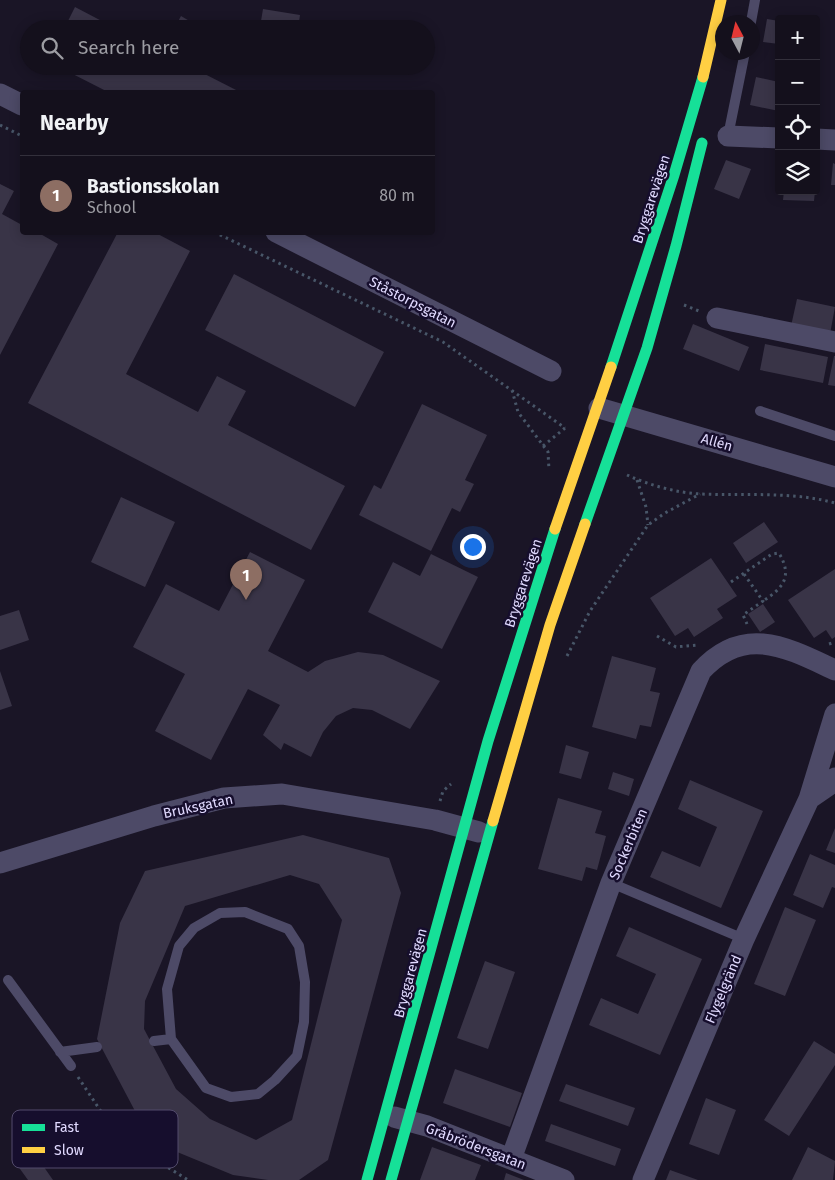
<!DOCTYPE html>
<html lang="en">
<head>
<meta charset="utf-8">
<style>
	:root { --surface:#14101c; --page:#1d1925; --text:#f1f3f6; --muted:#9d9da3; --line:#33303b; --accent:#8c9099 }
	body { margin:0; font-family:"Fira Sans",sans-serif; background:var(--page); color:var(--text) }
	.controls { position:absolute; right:15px; top:15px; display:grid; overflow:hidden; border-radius:5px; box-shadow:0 2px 12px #0003 }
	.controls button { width:45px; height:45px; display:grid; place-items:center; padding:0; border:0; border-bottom:1px solid var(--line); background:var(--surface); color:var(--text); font:25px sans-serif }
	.compass { position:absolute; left:715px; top:15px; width:45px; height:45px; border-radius:50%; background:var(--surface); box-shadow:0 2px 12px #0003; rotate:353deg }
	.you { position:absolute; left:472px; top:546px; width:18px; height:18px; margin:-12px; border:4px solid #fff; border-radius:50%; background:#1a73e8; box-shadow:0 0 0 8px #1a73e833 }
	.badge { display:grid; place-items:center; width:32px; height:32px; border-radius:50%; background:var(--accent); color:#fff; font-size:16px; font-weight:700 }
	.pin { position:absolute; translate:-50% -41px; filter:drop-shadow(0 1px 2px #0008) }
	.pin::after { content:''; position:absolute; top:26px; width:18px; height:15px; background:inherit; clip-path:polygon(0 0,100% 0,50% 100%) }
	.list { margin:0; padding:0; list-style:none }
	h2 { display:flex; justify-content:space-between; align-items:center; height:65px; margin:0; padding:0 20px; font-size:21px }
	h2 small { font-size:16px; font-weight:400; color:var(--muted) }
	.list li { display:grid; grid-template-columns:32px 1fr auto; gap:15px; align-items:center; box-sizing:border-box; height:80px; padding:0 20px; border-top:1px solid var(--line) }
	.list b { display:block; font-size:19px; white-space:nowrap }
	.list p { margin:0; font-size:16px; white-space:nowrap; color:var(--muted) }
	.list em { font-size:16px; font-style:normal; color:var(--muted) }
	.icon { flex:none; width:28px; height:28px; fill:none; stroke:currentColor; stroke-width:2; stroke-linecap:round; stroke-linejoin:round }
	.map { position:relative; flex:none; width:835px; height:1180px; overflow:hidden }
	.search { position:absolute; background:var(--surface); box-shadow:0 2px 12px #0003; left:20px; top:20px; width:415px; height:55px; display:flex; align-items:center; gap:12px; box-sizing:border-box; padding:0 18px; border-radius:28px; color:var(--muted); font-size:19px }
	.panel { position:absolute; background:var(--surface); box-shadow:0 2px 12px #0003; left:20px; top:90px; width:415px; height:145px; border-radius:5px }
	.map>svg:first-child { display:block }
</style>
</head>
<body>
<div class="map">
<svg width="835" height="1180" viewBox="0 0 835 1180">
	<rect width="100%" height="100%" fill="#1a1526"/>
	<!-- building -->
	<path fill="#393447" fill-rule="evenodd" d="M75 7 117 29H64Z
		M263 9 300 15 298 29 260 27Z
		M181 16 203 29H174Z
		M767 19 779 21V44L763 42Z
		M57 66H189L240 92H108Z
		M756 77 779 82V111L750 105Z
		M726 160 751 169 739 199 714 189Z
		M833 163 835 164V185H831Z
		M0 184 14 191 2 214 22 225V232H37L58 244 0 355Z
		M784 191H815L814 201 783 200Z
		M118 232H154L190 251 126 374 198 412 217 376 246 391 228 425 345 486 311 550 28 403Z
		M234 274 384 352 355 407 205 330Z
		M797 299 835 307 830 334 791 326Z
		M693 324 749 347 739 371 683 349Z
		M765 344 828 357 823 383 760 370Z
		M834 356H835V386L828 385Z
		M422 404 487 435 465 480 474 484 460 512 452 508 431 551 359 515 374 485 381 489Z
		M121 497 175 522 145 587 91 562Z
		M764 522 778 542 746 563 733 543Z
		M250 552 305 580 268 651 308 672 325 661 358 652 383 655 440 681 410 729 372 710 353 708 336 716 323 732 311 757 284 743 281 750 263 735 280 705 248 689 211 760 155 731 185 674 133 647 166 584 219 611Z
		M431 554 478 577 442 649 368 612 393 562 420 576Z
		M711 558 737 596 717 609 723 618 694 637 688 628 675 636 650 598Z
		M835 569V637L832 639 826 630 814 638 788 600Z
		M763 604 775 622 760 632 748 614Z
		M19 610 29 640 0 650V616Z
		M612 656 656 668 650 691 660 693 651 727 640 725 636 739 592 727Z
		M0 671 12 706 0 710Z
		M566 745 589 752 581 779 559 773Z
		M613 772 634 779 629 796 608 789Z
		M690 780 763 811 721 908 650 877 662 851 700 867 717 827 678 809Z
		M558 798 602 811 595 833 606 836 597 870 586 867 582 881 538 869Z
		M835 828V853L826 850Z
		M303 835 389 858 401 893 328 1160 299 1180H268L233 1175 165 1147 135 1111 97 1039 120 923 145 871ZM290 875 319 884 342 920 292 1120 256 1140 210 1119 176 1089 144 1029 145 1001 185 906Z
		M810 854 835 865V888L832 887 823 908 793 895Z
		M785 907 816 920 785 996 754 984Z
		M629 927 702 959 660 1055 589 1025 601 998 638 1014 656 974 616 956Z
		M485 961 515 972 488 1049 457 1038Z
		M814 1041 835 1054V1065L789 1136 764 1120Z
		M455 1069 522 1093 510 1127 443 1103Z
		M566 1084 635 1108 628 1126 559 1101Z
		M706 1098 736 1110 719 1155 689 1144Z
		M551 1124 621 1149 615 1166 545 1141Z
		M432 1147 481 1165 475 1180H420Z
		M808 1147 835 1161 833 1180H792Z
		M32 1150 53 1180H28L15 1162Z
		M670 1170 698 1180H666Z
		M506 1173 524 1180H504Z"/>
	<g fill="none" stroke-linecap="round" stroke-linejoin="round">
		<!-- path -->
		<path stroke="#485668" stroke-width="3" stroke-dasharray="2.5 4" stroke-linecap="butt" d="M0 125 22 136
			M214 232 443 342 565 428
			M684 305 699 311
			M512 390 518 412 548 452 549 470
			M543 446 565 428
			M627 475C649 485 677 493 701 494 747 496 790 491 835 503
			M637 480 646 507 648 525
			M744 574 763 601 743 615 747 624
			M731 582 772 554 779 553C793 577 783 588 763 601
			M657 636 676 647 697 645
			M829 644 835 642
			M567 656 590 611 648 525 665 513 700 494
			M440 801 443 791 451 784
			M78 1077 100 1110 129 1143 188 1180"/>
		<!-- lane -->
		<path stroke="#4d4a67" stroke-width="10" d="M751 22 755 0
			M728 136 745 52
			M760 411 835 436
			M611 883 744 939
			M8 980 71 1066
			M154 1041 171 1039 167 989 179 946 194 928 220 913 245 912 288 929 299 946 305 982 304 1022 297 1056 275 1080 258 1094 231 1097 206 1088 171 1039
			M60 1052 97 1047"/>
		<!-- street -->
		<path stroke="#4d4a67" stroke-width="21" d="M0 94 22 105
			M728 136 779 138
			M816 139 835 140
			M276 232 551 371
			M717 318 835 342
			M599 408 835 477
			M809 799 832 783 835 778
			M0 863 154 816 224 798 282 794 435 820 479 832
			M394 1117 427 1126 564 1180
			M511 1159 611 883 701 671C744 624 786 647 835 670
			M643 1180 744 939 809 799 835 714"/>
		<!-- fast -->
		<path stroke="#16e098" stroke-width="11" d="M611 367 674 175 703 77
			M585 524 647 348 676 246 702 143
			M367 1180 488 741 555 529
			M391 1180 493 821"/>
		<!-- slow -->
		<path stroke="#ffcf43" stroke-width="11" d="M703 77 721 0
			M555 529 611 367
			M493 821 550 625 585 524"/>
	</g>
	<g text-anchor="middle" stroke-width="5" stroke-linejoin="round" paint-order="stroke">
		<!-- street labels -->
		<g font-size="14" fill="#e1daff" stroke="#160e2d">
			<text transform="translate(651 199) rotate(-72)" y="5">Bryggarevägen</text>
			<text transform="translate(413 302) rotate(27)" y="5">Ståstorpsgatan</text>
			<text transform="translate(717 442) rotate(16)" y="5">Allén</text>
			<text transform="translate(523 583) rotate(-72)" y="5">Bryggarevägen</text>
			<text transform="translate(198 806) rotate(-12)" y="5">Bruksgatan</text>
			<text transform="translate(628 844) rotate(-67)" y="5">Sockerbiten</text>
			<text transform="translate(410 973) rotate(-75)" y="5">Bryggarevägen</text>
			<text transform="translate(723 989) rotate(-67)" y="5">Flygelgränd</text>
			<text transform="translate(476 1146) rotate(21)" y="5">Gråbrödersgatan</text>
		</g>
	</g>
	<!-- legend -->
	<rect x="12" y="1110" width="166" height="58" rx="8" fill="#160e2d" stroke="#534b6c" stroke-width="1"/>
	<rect x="22" y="1124" width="23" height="7" fill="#16e098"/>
	<rect x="22" y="1147" width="23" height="6" fill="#ffcf43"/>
	<g font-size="14" fill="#e1daff">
		<text x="54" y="1132">Fast</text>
		<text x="54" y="1155">Slow</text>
	</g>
</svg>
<div class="controls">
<button>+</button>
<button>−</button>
<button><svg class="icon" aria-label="locate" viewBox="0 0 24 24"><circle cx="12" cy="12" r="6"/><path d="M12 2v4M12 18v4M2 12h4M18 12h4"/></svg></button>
<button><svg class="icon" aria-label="layers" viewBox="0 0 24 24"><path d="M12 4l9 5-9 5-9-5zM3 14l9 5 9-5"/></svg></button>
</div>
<svg class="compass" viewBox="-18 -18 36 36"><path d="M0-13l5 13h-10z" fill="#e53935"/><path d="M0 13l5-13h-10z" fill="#9d9da3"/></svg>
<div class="you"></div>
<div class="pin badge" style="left:246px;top:600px;background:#8d6e63">1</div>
<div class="search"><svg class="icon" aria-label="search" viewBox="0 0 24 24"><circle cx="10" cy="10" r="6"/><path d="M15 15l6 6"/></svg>Search here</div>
<section class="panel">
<h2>Nearby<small></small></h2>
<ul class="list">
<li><span class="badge" style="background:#8d6e63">1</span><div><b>Bastionsskolan</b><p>School</p></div><em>80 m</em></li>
</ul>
</section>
</div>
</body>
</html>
